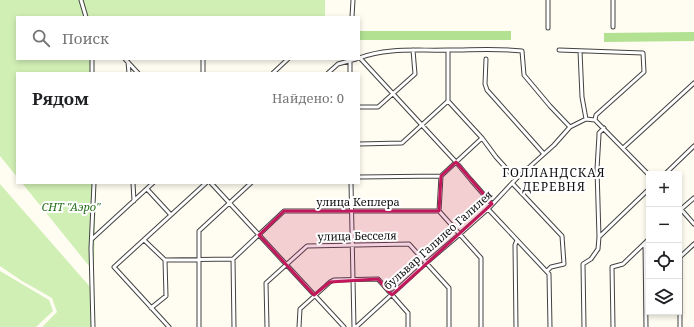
<!DOCTYPE html>
<html lang="ru">
<head>
<meta charset="utf-8">
<style>
	:root { --surface:#fff; --page:#f2f2f2; --text:#202124; --muted:#757577; --line:#e0e0e0 }
	body { margin:0; font-family:"Noto Serif",serif; background:var(--page); color:var(--text) }
	.controls { position:absolute; right:12px; bottom:12px; display:grid; overflow:hidden; border-radius:0px; box-shadow:0 2px 6px #0003 }
	.controls button { width:36px; height:36px; display:grid; place-items:center; padding:0; border:0; border-bottom:1px solid var(--line); background:var(--surface); color:var(--text); font:20px sans-serif }
	.list { margin:0; padding:0; list-style:none }
	h2 { display:flex; justify-content:space-between; align-items:center; height:52px; margin:0; padding:0 16px; font-size:17px }
	h2 small { font-size:13px; font-weight:400; color:var(--muted) }
	.icon { flex:none; width:22px; height:22px; fill:none; stroke:currentColor; stroke-width:2; stroke-linecap:round; stroke-linejoin:round }
	.map { position:relative; flex:none; width:694px; height:327px; overflow:hidden }
	.search { position:absolute; background:var(--surface); box-shadow:0 2px 6px #0003; left:16px; top:16px; width:344px; height:44px; display:flex; align-items:center; gap:10px; box-sizing:border-box; padding:0 14px; border-radius:0px; color:var(--muted); font-size:15px }
	.panel { position:absolute; background:var(--surface); box-shadow:0 2px 6px #0003; left:16px; top:72px; width:344px; height:112px; border-radius:0px }
	.map>svg:first-child { display:block }
</style>
</head>
<body>
<div class="map">
<svg width="694" height="327" viewBox="0 0 694 327">
	<rect width="100%" height="100%" fill="#fffdf1"/>
	<!-- green -->
	<path fill="#d0efb5" d="M0 0H325V17H17V59H93V73H17V177L0 156Z
		M22 183H96L94 266H89Z
		M0 184 91 288 92 327H42L57 312 52 298 22 281 0 266Z
		M0 271 49 300 53 311 36 327H0Z"/>
	<!-- forest -->
	<path fill="#b2e192" d="M359 31H511V40H359Z
		M694 32V41L604 42V33Z"/>
	<g fill="none" stroke-linecap="round" stroke-linejoin="round">
		<defs>
			<path id="minor" d="M81 0 86 17
				M548 0V28
				M613 0V27
				M352 17 353 0
				M448 50V101L482 138 496 157 516 179
				M559 50 643 53 644 72 596 115 595 120
				M580 51 582 97 586 119
				M359 58C388 47 418 51 448 50 473 50 497 48 522 51L524 75 550 106 570 127
				M360 58 456 162 471 180 492 204
				M92 59V73
				M125 59 138 73
				M486 59 485 84 487 90 544 154
				M350 61V73
				M128 62 129 73
				M203 73V59
				M273 73 288 59
				M328 73 338 64 356 59
				M359 107H378L415 74 413 50
				M359 144 402 143 448 101
				M623 148 694 83
				M665 174 694 146
				M359 177 441 176 482 138
				M133 183 134 201
				M211 183 344 327
				M351 183 354 327
				M513 184 562 236 564 264 551 267 547 271
				M147 189 171 215
				M679 207 694 224
				M488 209 549 274 550 327
				M439 211 441 176
				M679 211 694 198
				M599 237 649 189
				M92 239 153 183
				M144 240 165 260 166 296 151 308
				M645 243 646 327
				M165 260 233 259
				M93 327 91 248 94 183
				M169 327 114 267 206 183
				M199 327V231L251 183
				M234 327 233 259 284 211H439L481 258V327
				M267 327 266 283 307 246 409 244 449 288V327
				M299 327 300 309 330 282 334 280 378 279 408 313V327
				M356 327 426 263 460 234 488 209 516 179 554 145 570 127 586 119 595 120 649 175
				M516 327 515 245 517 240
				M584 327 583 264 591 259 598 249 599 237 597 169 599 135V133L604 128
				M613 327 612 267 623 264 649 239
				M680 327V257L694 244"/>
		</defs>
		<!-- minor casing -->
		<use href="#minor" stroke="#424242" stroke-width="5"/>
		<!-- minor -->
		<use href="#minor" stroke="#fff" stroke-width="3"/>
	</g>
	<!-- marked area -->
	<path fill="#c2185b" fill-opacity="0.2" stroke="#c2185b" stroke-width="3" stroke-linejoin="round" d="M456 162 492 204 392 295 378 279 330 282 314 295 259 235 284 211H439L441 176Z"/>
	<g text-anchor="middle" stroke-width="4" stroke-linejoin="round" paint-order="stroke">
		<!-- street labels -->
		<g font-size="11" fill="#0f0f0f" stroke="#fff">
			<text x="358" y="206">улица Кеплера</text>
			<text transform="translate(357 236) rotate(-1)" y="4">улица Бесселя</text>
			<text transform="translate(438 240) rotate(-42)" y="4">бульвар Галилео Галилея</text>
		</g>
		<!-- park labels -->
		<g font-size="11" font-style="italic" fill="#246f17" stroke="#fff">
			<text x="71" y="211">СНТ "Аэро"</text>
		</g>
		<!-- neighbourhood labels -->
		<g font-size="12" letter-spacing="1" fill="#0f0f0f" stroke="#fff">
			<text x="554" y="177">ГОЛЛАНДСКАЯ<tspan x="554" dy="14">ДЕРЕВНЯ</tspan></text>
		</g>
	</g>
</svg>
<div class="controls">
<button>+</button>
<button>−</button>
<button><svg class="icon" aria-label="locate" viewBox="0 0 24 24"><circle cx="12" cy="12" r="6"/><path d="M12 2v4M12 18v4M2 12h4M18 12h4"/></svg></button>
<button><svg class="icon" aria-label="layers" viewBox="0 0 24 24"><path d="M12 4l9 5-9 5-9-5zM3 14l9 5 9-5"/></svg></button>
</div>
<div class="search"><svg class="icon" aria-label="search" viewBox="0 0 24 24"><circle cx="10" cy="10" r="6"/><path d="M15 15l6 6"/></svg>Поиск</div>
<section class="panel">
<h2>Рядом<small>Найдено: 0</small></h2>
<ul class="list">
</ul>
</section>
</div>
</body>
</html>
